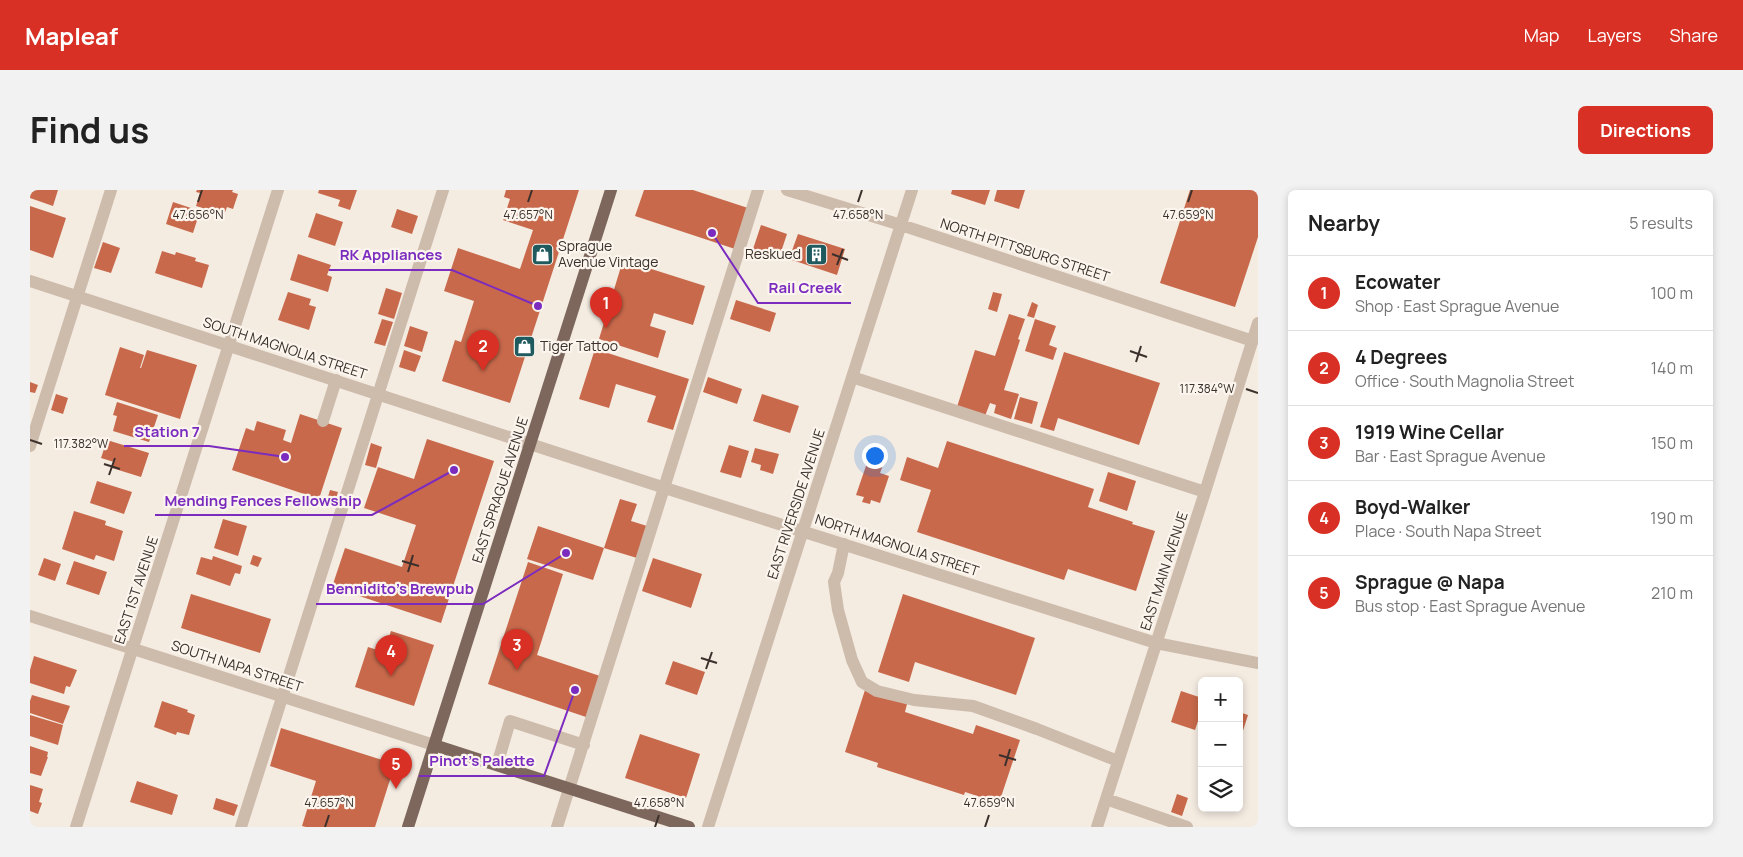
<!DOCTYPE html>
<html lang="en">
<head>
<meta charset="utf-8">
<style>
	:root { --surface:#fff; --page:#f2f2f2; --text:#222; --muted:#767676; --line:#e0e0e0; --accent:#d93025 }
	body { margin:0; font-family:Manrope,sans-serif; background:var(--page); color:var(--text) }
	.controls { position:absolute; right:15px; bottom:15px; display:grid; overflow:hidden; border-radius:8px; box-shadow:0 2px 8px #0003 }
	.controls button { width:45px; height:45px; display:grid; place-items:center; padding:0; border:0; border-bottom:1px solid var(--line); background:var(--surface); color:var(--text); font:25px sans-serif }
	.you { position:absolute; left:844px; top:265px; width:18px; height:18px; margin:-12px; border:4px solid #fff; border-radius:50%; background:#1a73e8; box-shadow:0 0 0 8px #1a73e833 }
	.badge { display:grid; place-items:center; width:32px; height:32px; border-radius:50%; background:var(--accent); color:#fff; font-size:16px; font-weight:700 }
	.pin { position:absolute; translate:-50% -41px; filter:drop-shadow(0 1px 2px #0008) }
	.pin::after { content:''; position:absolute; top:26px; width:18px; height:15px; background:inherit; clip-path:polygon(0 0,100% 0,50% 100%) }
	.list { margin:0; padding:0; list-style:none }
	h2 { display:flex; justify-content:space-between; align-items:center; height:65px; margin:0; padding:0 20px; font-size:21px }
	h2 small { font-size:16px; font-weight:400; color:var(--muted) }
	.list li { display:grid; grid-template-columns:32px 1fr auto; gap:15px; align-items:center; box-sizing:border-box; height:75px; padding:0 20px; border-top:1px solid var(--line) }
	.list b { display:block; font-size:19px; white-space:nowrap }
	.list p { margin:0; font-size:16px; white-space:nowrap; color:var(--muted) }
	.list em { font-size:16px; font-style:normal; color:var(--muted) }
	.icon { flex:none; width:28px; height:28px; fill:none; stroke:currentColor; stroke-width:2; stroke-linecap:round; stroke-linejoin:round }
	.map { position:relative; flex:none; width:1228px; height:637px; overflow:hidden; border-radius:8px }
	header { display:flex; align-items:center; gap:30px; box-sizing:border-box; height:70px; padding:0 25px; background:var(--accent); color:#fff }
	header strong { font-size:24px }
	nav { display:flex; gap:28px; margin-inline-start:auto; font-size:18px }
	.intro { display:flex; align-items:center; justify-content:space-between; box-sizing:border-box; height:120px; padding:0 30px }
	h1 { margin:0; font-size:35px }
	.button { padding:12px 22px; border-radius:8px; background:var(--accent); color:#fff; font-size:18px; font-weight:700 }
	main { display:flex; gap:30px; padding:0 30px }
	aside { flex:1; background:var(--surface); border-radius:8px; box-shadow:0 2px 8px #0003 }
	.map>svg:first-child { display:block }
</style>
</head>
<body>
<header>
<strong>Mapleaf</strong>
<nav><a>Map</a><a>Layers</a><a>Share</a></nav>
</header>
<div class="intro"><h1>Find us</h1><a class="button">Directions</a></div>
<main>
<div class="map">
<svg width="1228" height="637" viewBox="0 0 1228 637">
	<rect width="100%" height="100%" fill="#f4ebe1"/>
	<!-- building -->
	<path fill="#c8694b" d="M0 0H28L23 16 0 8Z
		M167 0H203L202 2 208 4 203 19 197 17 194 25 166 16 170 3 166 2Z
		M289 0H327L320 20 308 16 310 10 288 3Z
		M476 0H549L480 213 412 191 425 150 431 152 444 111 414 101 428 58 490 79 503 40 473 30 480 9 474 7Z
		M614 0H663L718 18 705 59 605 26Z
		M922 0H960L955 15 921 4Z
		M967 0H995L989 19 964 11Z
		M1160 0H1228V47L1205 117 1130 93Z
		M143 12 170 21 163 43 136 34Z
		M0 16 36 28 23 68 0 60Z
		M367 19 388 26 382 44 361 37Z
		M286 23 313 32 305 56 278 47Z
		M731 35 757 44 748 71 722 62Z
		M768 44 815 59 807 85 759 69Z
		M73 52 90 58 81 83 64 78Z
		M132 61 145 65 146 62 166 68 165 71 179 75 172 98 125 83Z
		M268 64 301 75 297 85 302 87 298 102 260 90Z
		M593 70 675 96 663 135 624 123 620 136 636 141 628 168 569 149Z
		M356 98 372 103 364 129 348 124Z
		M258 102 281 109 279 115 286 117 279 140 248 130Z
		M963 102 972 104 967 122 958 119Z
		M706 110 746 123 740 142 700 129Z
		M1002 112 1008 115 1004 128 997 126Z
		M979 124 995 129 988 149 990 150 974 200 989 204 981 229 964 223 966 215 960 213 955 226 927 217 945 160 965 166Z
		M352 129 363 132 355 156 344 153Z
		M1005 129 1026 136 1019 155 1027 158 1023 170 995 161Z
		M380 136 398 142 392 162 374 156Z
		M90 157 114 165 110 178H111L117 160 167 175 150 229 75 205Z
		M565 159 659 189 643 240 617 232 626 206 586 194 579 218 549 209Z
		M374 160 391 166 385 182 369 177Z
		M1034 162 1130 193 1109 255 1028 228 1024 241 1010 237Z
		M678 187 712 199 707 214 673 202Z
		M0 192 8 195 5 203 0 202Z
		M26 204 38 208 33 224 21 220Z
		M732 204 769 216 760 243 723 231Z
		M990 207 1008 212 1002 234 984 229Z
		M87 212 128 225 119 252 83 241 87 226 83 225Z
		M270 224 312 238 289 309 202 280 216 238 224 241 227 231 256 240 253 250 261 253Z
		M397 249 464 271 411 433 302 397 315 358 372 377 386 335 334 318 348 277 384 289Z
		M77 250 119 263 111 287 82 278 84 272 71 268Z
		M917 251 1064 299 1058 317 1103 332 1102 334 1125 341 1106 401 1038 379 1034 390 887 342 901 300 870 290 877 267 908 278Z
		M341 253 352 257 346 278 335 275Z
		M699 255 719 261 711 288 690 282Z
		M725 258 749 264 743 284 730 280 731 275 721 272Z
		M838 270 853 275 850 283 859 286 850 313 841 310 840 314 832 312 834 307 826 305Z
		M1078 282 1106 291 1097 321 1069 311Z
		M67 291 102 302 94 324 60 313Z
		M300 300 308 302 305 312 297 310Z
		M590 309 607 314 601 331 617 336 607 368 574 358Z
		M44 321 76 331 75 335 93 341 84 371 66 365 64 370 32 359Z
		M193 329 217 336 208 366 184 358Z
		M508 336 574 358 563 390 497 369Z
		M223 365 232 368 228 377 220 374Z
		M183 366 212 376 210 384 205 383 200 396 166 384 171 367 182 370Z
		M14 368 31 374 25 391 8 385Z
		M623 368 672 384 661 418 612 401Z
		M44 371 77 382 69 405 36 394Z
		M498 372 533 384 507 465 570 486 556 527 458 494Z
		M161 404 241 429 230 463 151 438Z
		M873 404 1005 448 986 505 885 472 879 492 848 482Z
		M361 441 404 455 384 516 325 497 338 457 354 462Z
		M4 466 47 480 40 497 36 496 34 504 0 493V480Z
		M643 471 675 482 667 505 635 494Z
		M835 500 877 514 875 522 943 544 946 535 990 550 969 613 935 602 934 605 847 577 848 573 815 562Z
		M1151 501 1172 508V519L1165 540 1141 532Z
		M2 505 40 516 33 534 0 523V511Z
		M132 511 158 520 157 522 165 525 159 545 147 542 146 545 124 537Z
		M1209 522 1218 525 1211 547 1209 546Z
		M0 525 33 535 28 555 0 546Z
		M251 538 365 574 345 637H276L272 636 286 591 240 576Z
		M610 544 670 564 656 608 595 588Z
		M0 556 18 562 17 567H18L11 586 0 583Z
		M107 591 148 605 142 625 100 612Z
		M0 595 13 599 9 612 12 613 8 624 0 621Z
		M1147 604 1158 608 1152 626 1141 622Z
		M186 608 208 615 204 626 183 619Z"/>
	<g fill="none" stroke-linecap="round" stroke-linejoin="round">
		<!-- minor -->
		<path stroke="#cdbbac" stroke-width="12" d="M757 0 871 35 1223 151
			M0 91 635 298 1126 453 1228 473
			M822 187 1175 302
			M293 231 306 190
			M0 256 81 0
			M814 354 808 383 804 392 808 420 822 470 832 492 847 501 884 510 943 516 1007 539 1088 571
			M0 426 404 555
			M467 575 480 531 554 555
			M1076 609 1157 637
			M46 637 248 0
			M211 637 413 0
			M527 637 728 0
			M678 637 882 0
			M1067 637 1175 302 1228 133"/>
		<!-- major -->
		<path stroke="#7d675c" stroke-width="12" d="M404 555 659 637
			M378 637 581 0"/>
	</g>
	<!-- ticks -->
	<path fill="none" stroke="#3b302b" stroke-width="2" d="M168 12 172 0M498 12 502 0M828 12 832 0M1158 12 1162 0M802 64 818 70M807 75 813 59M1100 161 1117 167M1106 172 1111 156M1216 199 1228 203M0 250 12 254M74 274 90 279M79 285 85 268M372 371 389 376M378 382 383 365M671 468 687 473M676 479 682 462M969 565 986 570M975 576 980 559M295 637 299 625M625 637 629 625M955 637 959 625"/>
	<!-- icons -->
	<defs>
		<symbol id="shop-square" viewBox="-11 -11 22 22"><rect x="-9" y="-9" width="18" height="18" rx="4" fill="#1f5a5e" stroke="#fbf5ee"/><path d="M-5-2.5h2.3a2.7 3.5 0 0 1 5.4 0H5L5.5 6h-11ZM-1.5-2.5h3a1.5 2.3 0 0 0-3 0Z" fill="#fff"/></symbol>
		<symbol id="building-square" viewBox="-11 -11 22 22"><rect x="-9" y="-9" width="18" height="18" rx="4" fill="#1f5a5e" stroke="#fbf5ee"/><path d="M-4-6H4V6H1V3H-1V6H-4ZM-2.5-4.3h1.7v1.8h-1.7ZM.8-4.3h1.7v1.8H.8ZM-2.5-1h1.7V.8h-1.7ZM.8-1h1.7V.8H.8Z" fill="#fff"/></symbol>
	</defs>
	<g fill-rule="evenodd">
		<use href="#shop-square" x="500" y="52" width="25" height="25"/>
		<use href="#building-square" x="774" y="52" width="25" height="25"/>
		<use href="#shop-square" x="482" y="144" width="25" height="25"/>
	</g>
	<g text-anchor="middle" stroke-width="4.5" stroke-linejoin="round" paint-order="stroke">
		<!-- poi labels -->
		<g font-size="14" fill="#3b302b" stroke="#fbf5ee" text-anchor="start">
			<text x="528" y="61">Sprague<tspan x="528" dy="16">Avenue Vintage</tspan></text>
			<text x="771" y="69" text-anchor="end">Reskued</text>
			<text x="510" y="161">Tiger Tattoo</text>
		</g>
		<!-- street labels -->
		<g font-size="14" fill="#3b302b" stroke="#fbf5ee">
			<text transform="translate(995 60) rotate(18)" y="5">NORTH PITTSBURG STREET</text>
			<text transform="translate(255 158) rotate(18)" y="5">SOUTH MAGNOLIA STREET</text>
			<text transform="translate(470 300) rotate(-72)" y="5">EAST SPRAGUE AVENUE</text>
			<text transform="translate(766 314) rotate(-72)" y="5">EAST RIVERSIDE AVENUE</text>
			<text transform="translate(867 355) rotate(18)" y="5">NORTH MAGNOLIA STREET</text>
			<text transform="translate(1134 381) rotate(-72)" y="5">EAST MAIN AVENUE</text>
			<text transform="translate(106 400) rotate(-72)" y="5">EAST 1ST AVENUE</text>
			<text transform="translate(207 476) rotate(18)" y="5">SOUTH NAPA STREET</text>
		</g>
	</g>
	<g font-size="12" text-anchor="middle" fill="#3b302b" stroke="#fbf5ee" stroke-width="4.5" stroke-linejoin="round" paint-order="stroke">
		<text x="168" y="29">47.656°N</text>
		<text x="498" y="29">47.657°N</text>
		<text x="828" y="29">47.658°N</text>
		<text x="1158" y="29">47.659°N</text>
		<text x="1177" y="203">117.384°W</text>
		<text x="51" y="258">117.382°W</text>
		<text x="299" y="617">47.657°N</text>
		<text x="629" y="617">47.658°N</text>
		<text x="959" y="617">47.659°N</text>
	</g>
	<!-- callouts -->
	<path fill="none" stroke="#7b2cbf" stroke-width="2" d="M508 116L422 80H299M682 43L728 113H821M255 267L179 256H94M424 280L342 325H125M536 363L453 414H286M545 500L514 586H389"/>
	<g fill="#7b2cbf" stroke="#fbf5ee" stroke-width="2">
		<circle cx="508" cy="116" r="5"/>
		<circle cx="682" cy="43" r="5"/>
		<circle cx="255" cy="267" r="5"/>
		<circle cx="424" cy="280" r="5"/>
		<circle cx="536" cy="363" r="5"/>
		<circle cx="545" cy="500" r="5"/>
	</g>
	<g font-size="15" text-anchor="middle" font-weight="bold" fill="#7b2cbf" stroke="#fbf5ee" stroke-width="4.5" stroke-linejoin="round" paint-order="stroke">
		<text x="361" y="70">RK Appliances</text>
		<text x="775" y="103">Rail Creek</text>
		<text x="137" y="247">Station 7</text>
		<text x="233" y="316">Mending Fences Fellowship</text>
		<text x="370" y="404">Bennidito's Brewpub</text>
		<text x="452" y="576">Pinot's Palette</text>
	</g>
</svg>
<div class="controls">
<button>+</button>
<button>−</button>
<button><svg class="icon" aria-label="layers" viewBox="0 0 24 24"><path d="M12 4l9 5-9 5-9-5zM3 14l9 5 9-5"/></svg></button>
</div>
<div class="you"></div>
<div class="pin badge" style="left:576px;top:138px">1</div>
<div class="pin badge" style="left:453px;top:181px">2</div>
<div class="pin badge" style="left:487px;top:480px">3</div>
<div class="pin badge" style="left:361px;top:486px">4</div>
<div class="pin badge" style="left:366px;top:599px">5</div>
</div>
<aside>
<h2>Nearby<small>5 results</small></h2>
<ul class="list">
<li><span class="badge">1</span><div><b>Ecowater</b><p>Shop · East Sprague Avenue</p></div><em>100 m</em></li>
<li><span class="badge">2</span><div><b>4 Degrees</b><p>Office · South Magnolia Street</p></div><em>140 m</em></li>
<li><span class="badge">3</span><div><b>1919 Wine Cellar</b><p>Bar · East Sprague Avenue</p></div><em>150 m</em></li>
<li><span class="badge">4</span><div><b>Boyd-Walker</b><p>Place · South Napa Street</p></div><em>190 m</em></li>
<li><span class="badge">5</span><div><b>Sprague @ Napa</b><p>Bus stop · East Sprague Avenue</p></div><em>210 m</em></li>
</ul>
</aside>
</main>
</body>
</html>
